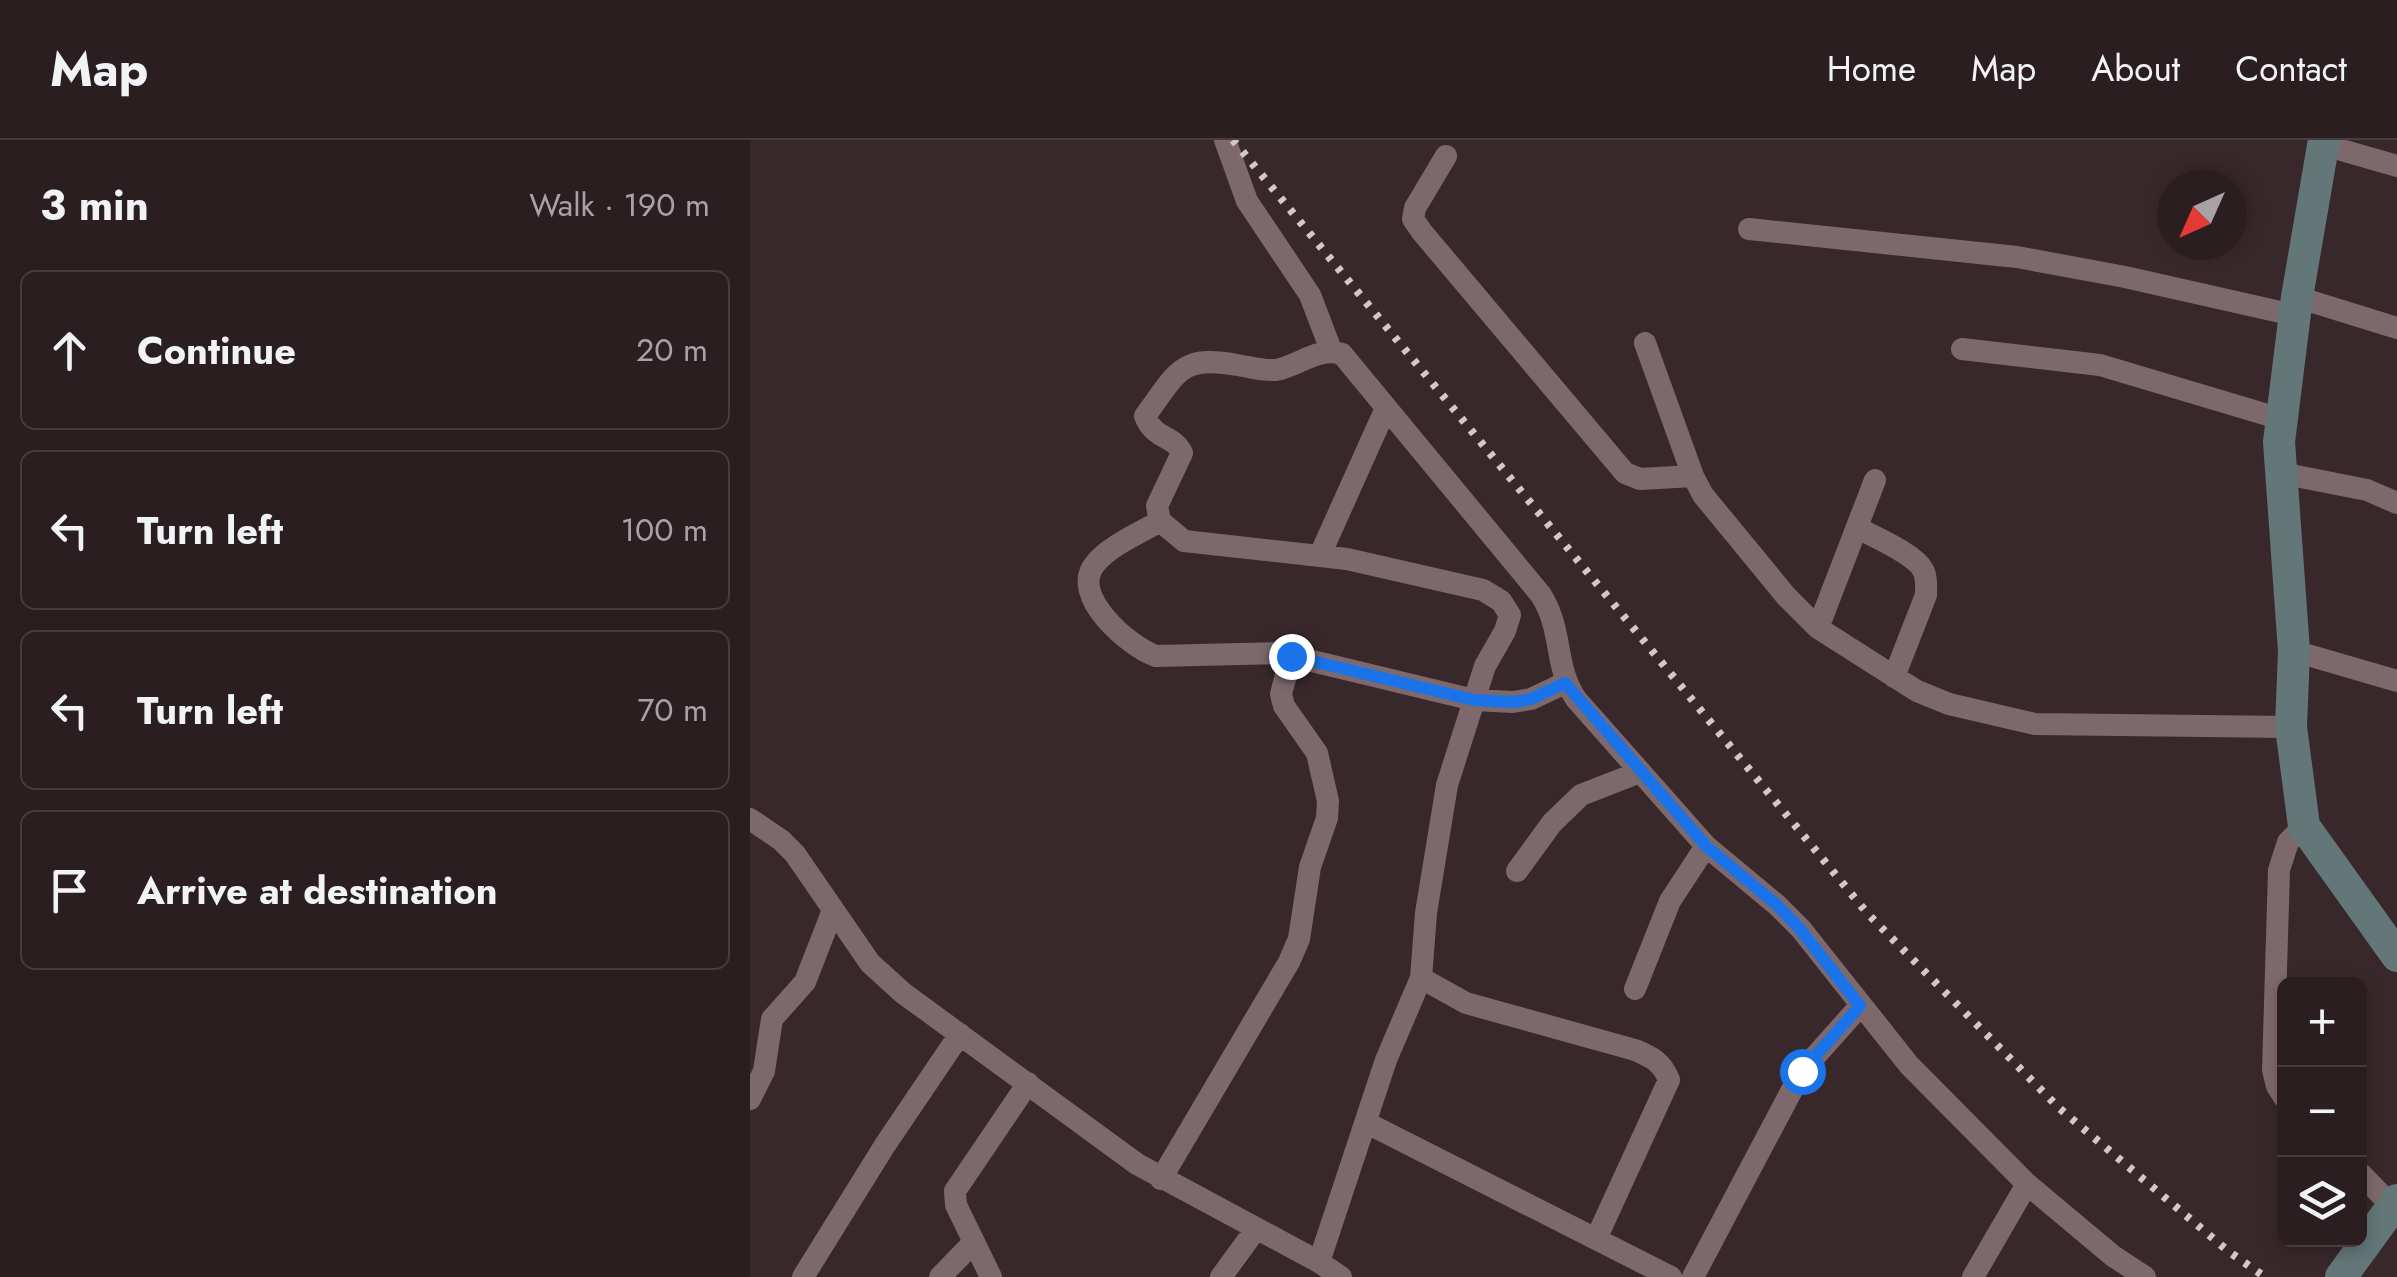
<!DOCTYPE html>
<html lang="en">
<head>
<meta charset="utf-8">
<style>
	:root { --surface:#2b1e20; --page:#332729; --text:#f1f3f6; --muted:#a6a2a5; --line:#473c3e }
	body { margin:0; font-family:Jost,sans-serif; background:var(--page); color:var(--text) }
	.controls { position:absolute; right:30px; bottom:30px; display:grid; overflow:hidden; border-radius:15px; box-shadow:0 5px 15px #0003 }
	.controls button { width:90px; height:90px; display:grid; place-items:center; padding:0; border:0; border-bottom:2px solid var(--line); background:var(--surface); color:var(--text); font:50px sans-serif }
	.compass { position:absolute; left:1407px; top:30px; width:90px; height:90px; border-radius:50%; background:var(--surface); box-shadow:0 5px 15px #0003; rotate:225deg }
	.stop { position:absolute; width:30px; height:30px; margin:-22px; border:8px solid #1a73e8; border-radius:50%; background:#fff }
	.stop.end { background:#1a73e8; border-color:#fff; box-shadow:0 2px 10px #0008 }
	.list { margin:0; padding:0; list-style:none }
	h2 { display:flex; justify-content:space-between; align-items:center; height:130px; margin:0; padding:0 40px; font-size:42px }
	h2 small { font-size:32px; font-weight:400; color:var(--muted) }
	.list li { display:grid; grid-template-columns:65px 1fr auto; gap:30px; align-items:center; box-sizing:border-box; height:160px; margin:0 20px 20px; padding:0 20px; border:2px solid var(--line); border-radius:15px }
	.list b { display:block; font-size:38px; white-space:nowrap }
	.list em { font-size:32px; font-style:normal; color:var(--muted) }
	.icon { flex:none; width:55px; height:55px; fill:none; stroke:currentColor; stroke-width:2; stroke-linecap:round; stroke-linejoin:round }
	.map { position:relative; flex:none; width:1647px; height:1137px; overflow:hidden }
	header { display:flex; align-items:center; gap:60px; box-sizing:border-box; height:140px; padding:0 50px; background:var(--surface); border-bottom:2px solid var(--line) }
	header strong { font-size:48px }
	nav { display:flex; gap:55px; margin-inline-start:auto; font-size:35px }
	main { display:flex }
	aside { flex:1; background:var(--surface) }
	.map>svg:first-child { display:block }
</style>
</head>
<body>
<header>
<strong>Map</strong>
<nav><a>Home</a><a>Map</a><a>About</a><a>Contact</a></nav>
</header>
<main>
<aside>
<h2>3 min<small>Walk · 190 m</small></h2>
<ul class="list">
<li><svg class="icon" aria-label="ahead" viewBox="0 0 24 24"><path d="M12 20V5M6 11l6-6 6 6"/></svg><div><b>Continue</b></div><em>20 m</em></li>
<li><svg class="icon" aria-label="left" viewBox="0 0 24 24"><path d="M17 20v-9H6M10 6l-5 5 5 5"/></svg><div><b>Turn left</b></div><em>100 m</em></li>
<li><svg class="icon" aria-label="left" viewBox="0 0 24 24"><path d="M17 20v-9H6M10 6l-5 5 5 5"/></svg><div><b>Turn left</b></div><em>70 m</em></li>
<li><svg class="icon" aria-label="arrive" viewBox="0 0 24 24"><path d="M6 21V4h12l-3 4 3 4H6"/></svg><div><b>Arrive at destination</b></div></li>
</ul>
</aside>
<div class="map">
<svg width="1647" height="1137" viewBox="0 0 1647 1137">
	<rect width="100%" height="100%" fill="#39282b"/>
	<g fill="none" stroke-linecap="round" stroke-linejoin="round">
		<!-- street -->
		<path stroke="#7d696c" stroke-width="22" d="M475 0 497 61 560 155 581 210
			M1574 5 1647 26
			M696 16 665 68 663 79 672 92 875 333 890 339 943 336
			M999 89 1267 117 1375 137 1544 175
			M1547 157 1647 188
			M895 203 943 336 953 355 1036 456 1068 488 1167 551 1199 564 1285 584 1541 587
			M1212 209 1350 225 1531 279
			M1531 333 1617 350 1647 363
			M410 381C390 393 359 406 345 424 319 455 379 507 406 516L529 513 724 560 763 562 781 559 815 543
			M1108 388C1124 397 1165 414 1173 430 1177 437 1176 447 1176 455L1144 537
			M570 415 636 268
			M1068 488 1125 340
			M1544 511 1647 541
			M0 679 31 700 45 714 120 823 153 853 387 1024 569 1122 591 1137
			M767 731 802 683 831 655 890 632
			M671 838 716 863 885 910C902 917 912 922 919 940L846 1099
			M885 849 920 761 956 706
			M1534 957 1527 946 1523 930 1529 730 1538 702 1554 686
			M0 959 14 931 22 879 55 842 83 770
			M617 983 921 1137
			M1610 1033 1642 1066
			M411 1039 539 822 549 799 560 727 577 678 578 661 567 613 534 566 531 554 541 516
			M569 1122 636 920 671 838 676 773 697 645 735 526 755 491 760 475 751 461 733 450 597 419 434 401 410 381 407 366 432 313C424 295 404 300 395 276 427 234 429 214 487 225 500 227 513 231 526 230 548 226 569 206 592 214L791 455C814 492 803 524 826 559L956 706 1027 765 1051 789 1159 925 1277 1044 1363 1116 1395 1137
			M53 1137 135 1005 210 894
			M190 1137 224 1102
			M241 1137 206 1065 205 1051 278 943
			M471 1137 506 1089
			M943 1137 1052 931 1110 866
			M1223 1137 1277 1044"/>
		<!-- secondary -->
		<path stroke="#637678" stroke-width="32" d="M1574 0 1547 157 1529 302 1544 511 1541 587 1554 686 1647 816
			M1591 1137 1647 1060"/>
		<!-- rail -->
		<path stroke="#d4c7c9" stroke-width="8" stroke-dasharray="5 10" stroke-linecap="butt" d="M483 0 1117 773 1309 968 1478 1111 1515 1137"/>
	</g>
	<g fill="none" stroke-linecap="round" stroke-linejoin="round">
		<!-- route -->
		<path stroke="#1a73e8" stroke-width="12" d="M541 516 724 560 763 562 781 559 815 543 956 706 1027 765 1050 789 1110 866 1052 931"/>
	</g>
</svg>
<div class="controls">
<button>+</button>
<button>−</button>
<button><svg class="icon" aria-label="layers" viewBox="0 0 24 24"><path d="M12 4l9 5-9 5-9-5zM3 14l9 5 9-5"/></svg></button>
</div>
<svg class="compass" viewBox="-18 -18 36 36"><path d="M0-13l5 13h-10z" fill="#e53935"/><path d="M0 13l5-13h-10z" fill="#a6a2a5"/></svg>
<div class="stop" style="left:1052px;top:931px"></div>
<div class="stop end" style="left:541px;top:516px"></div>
</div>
</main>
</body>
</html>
